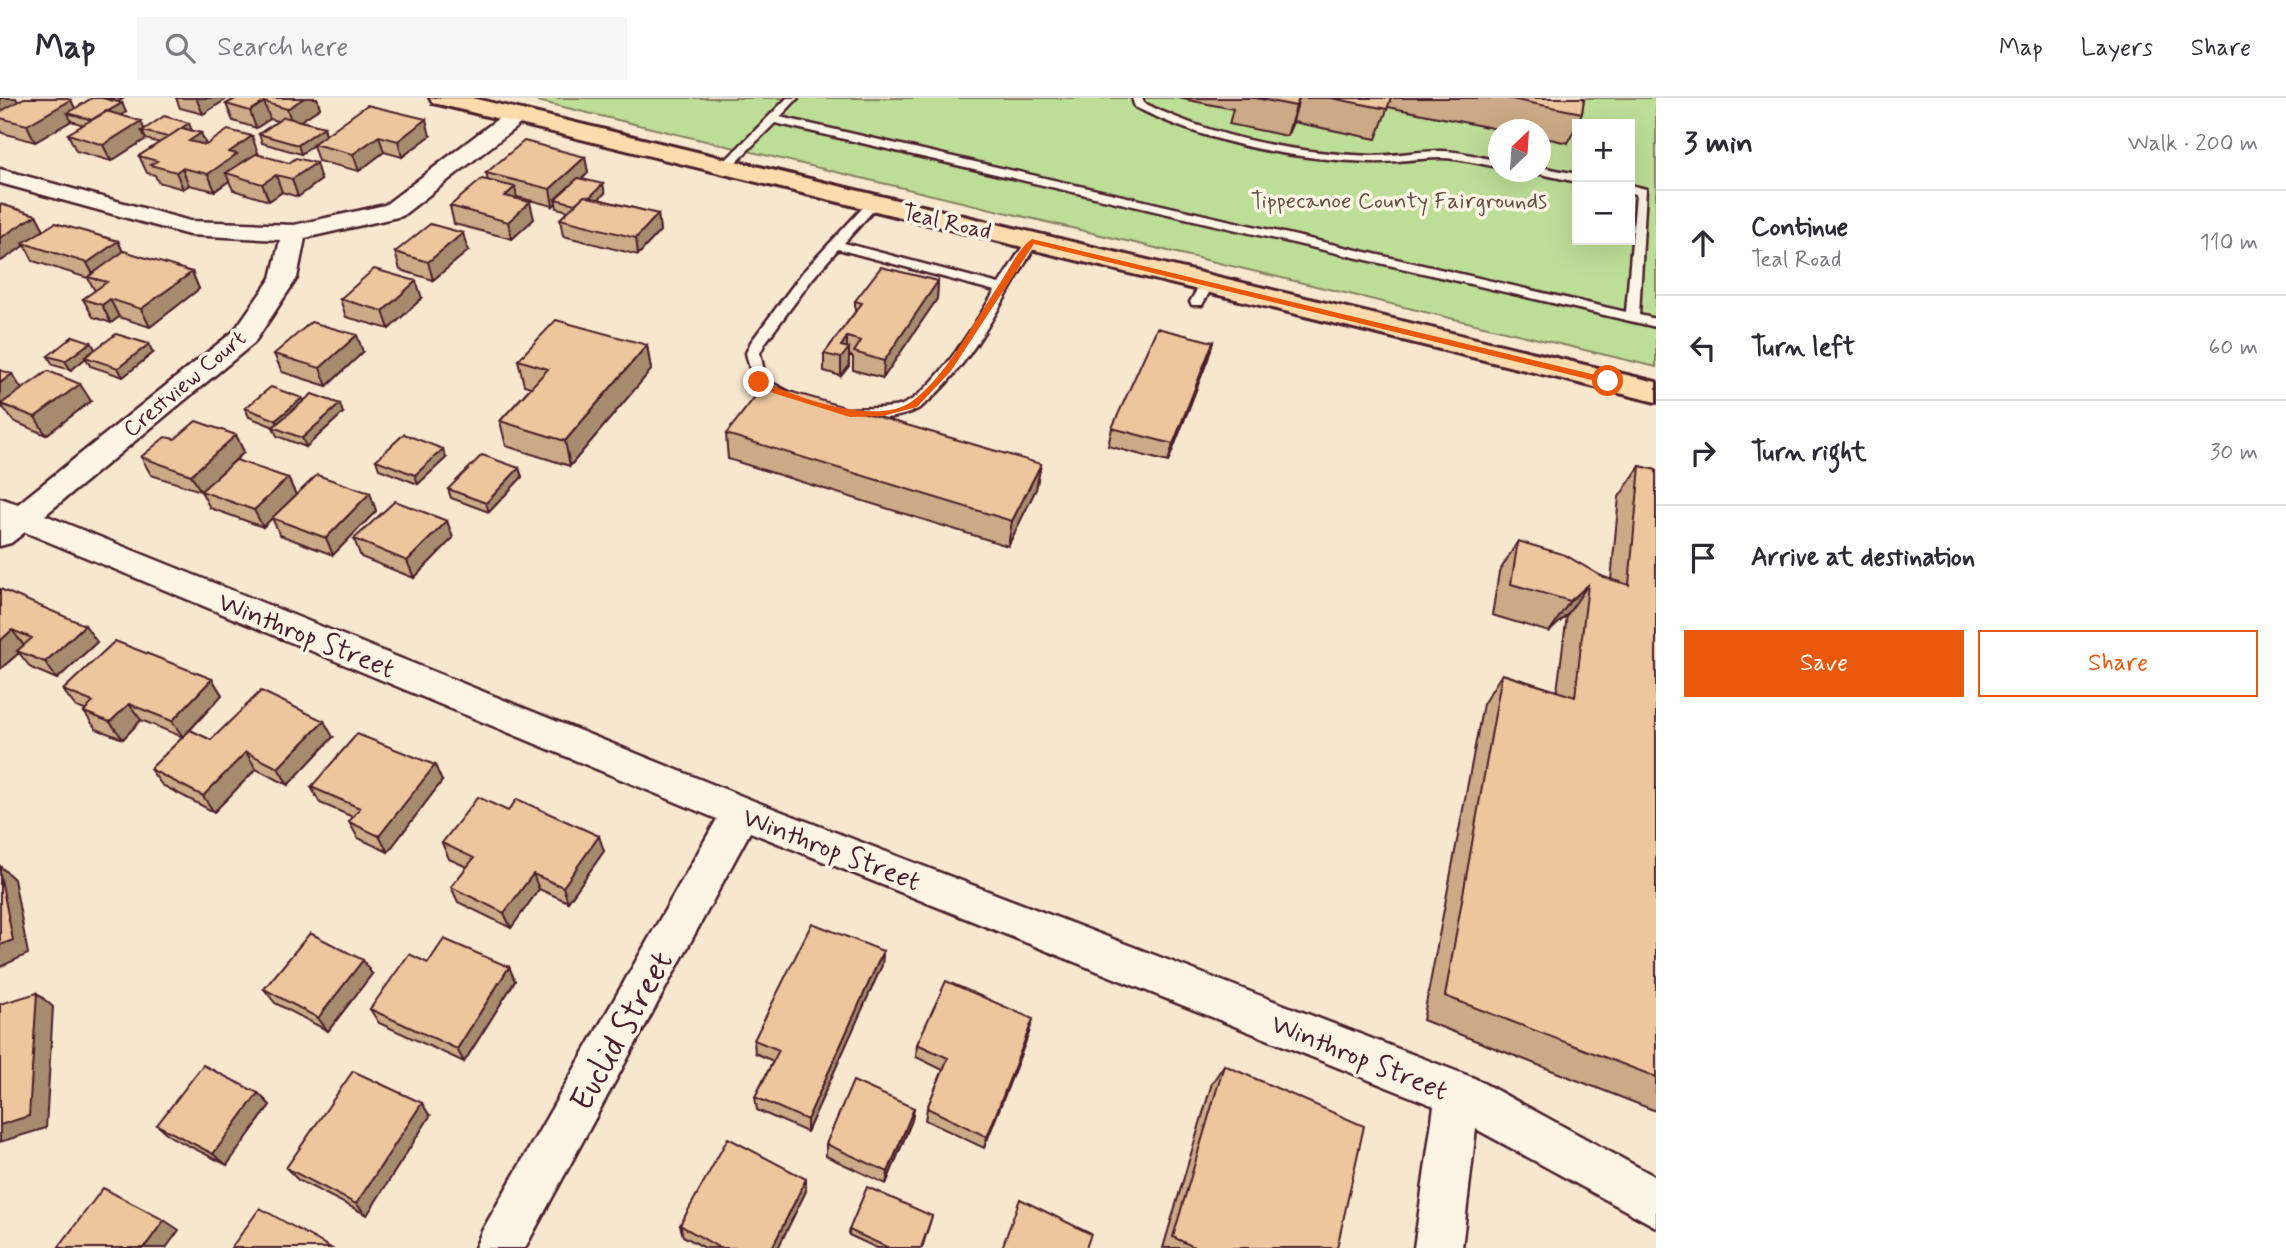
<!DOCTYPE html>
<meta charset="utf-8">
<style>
body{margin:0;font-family:Mynerve,sans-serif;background:#f7f7f7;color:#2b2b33}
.controls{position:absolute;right:21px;top:21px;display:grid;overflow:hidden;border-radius:0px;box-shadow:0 7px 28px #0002}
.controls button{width:63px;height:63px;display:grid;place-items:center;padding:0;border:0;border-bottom:2px solid #e1e1e2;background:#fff;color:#2b2b33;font:35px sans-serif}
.compass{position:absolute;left:1488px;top:21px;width:63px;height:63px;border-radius:50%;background:#fff;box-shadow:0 7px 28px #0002;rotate:25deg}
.stop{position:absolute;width:21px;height:21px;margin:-16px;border:5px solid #ea580c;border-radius:50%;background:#fff}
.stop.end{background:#ea580c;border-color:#fff;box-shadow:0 2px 7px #0008}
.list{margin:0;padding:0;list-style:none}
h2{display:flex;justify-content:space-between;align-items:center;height:91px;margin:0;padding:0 28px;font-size:30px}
h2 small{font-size:23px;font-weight:400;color:#7c7c81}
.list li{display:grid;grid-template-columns:46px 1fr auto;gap:21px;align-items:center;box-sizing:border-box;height:105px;padding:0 28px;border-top:2px solid #e1e1e2}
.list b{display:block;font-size:26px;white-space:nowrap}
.list p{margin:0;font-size:23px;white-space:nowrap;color:#7c7c81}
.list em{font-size:23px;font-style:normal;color:#7c7c81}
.actions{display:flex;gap:14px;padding:21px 28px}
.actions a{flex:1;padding:16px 0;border:2px solid #ea580c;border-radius:0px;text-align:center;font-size:24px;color:#ea580c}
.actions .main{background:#ea580c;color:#fff}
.icon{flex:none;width:38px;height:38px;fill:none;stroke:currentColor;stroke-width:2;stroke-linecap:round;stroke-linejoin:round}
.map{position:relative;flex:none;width:1656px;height:1150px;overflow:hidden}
header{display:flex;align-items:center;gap:42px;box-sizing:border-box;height:98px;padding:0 35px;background:#fff;border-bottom:2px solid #e1e1e2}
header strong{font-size:33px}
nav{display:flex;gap:38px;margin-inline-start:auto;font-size:24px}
.search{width:490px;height:63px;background:#f7f7f7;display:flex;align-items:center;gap:18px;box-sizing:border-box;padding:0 24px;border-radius:0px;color:#7c7c81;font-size:26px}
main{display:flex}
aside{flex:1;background:#fff}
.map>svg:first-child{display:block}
.green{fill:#bdde97;stroke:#847e61;stroke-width:2;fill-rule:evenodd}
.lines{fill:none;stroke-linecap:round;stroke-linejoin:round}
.service-casing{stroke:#4a1f2b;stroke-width:5}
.minor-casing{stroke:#4a1f2b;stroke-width:5}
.primary-casing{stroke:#4a1f2b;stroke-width:6}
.service{fill:#fcf5e5;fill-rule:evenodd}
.minor{fill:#fcf5e5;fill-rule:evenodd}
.primary{fill:#fcdcac;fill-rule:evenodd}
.wall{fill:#ccaa87;stroke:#4a1f2b;stroke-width:2}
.shaded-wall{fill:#a68b6e;stroke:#4a1f2b;stroke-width:2}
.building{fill:#edc69d;stroke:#4a1f2b;stroke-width:2}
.route{fill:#ea580c}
.labels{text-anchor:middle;stroke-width:7;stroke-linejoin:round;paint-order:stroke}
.far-park-label{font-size:23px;fill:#674f46;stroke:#fcf5e5}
.far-street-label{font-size:23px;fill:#4a1f2b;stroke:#fcf5e5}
.street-label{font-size:28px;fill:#4a1f2b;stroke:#fcf5e5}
.near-street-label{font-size:33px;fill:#4a1f2b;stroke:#fcf5e5}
</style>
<header>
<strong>Map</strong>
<div class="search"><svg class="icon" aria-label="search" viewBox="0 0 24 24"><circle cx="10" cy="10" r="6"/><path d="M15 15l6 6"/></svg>Search here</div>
<nav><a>Map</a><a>Layers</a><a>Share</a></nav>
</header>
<main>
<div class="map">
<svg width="1656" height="1150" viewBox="0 0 1656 1150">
<rect width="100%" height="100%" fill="#f8e7cf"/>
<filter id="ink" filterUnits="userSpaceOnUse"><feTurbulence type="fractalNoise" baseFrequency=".0143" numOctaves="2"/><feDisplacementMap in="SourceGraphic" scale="14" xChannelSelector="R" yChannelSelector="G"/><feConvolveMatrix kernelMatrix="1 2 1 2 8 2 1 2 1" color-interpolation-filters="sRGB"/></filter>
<g filter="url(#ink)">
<path class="green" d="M525 0H1656V269ZM1577 26H1630V142H1577ZM1498 32H1540V74H1498Z"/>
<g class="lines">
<defs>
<path id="service" d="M787 0H798L780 19 1626 214 1636 96 1630 95V87L1646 91 1639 217 1656 221V229L775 25 729 71H721V67Z
M1132 0H1142L1144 5C1214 40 1294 55 1371 58 1395 58 1417 53 1441 53 1460 53 1479 59 1498 63V69C1479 66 1460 60 1440 60 1417 60 1393 65 1370 64 1290 61 1207 45 1135 9Z
M1540 69 1577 76V84L1536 75 1540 74Z
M874 101 880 105 844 145 999 186 1028 140 1032 139 1038 143C1008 193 967 275 921 309 908 318 889 320 874 321 863 322 847 323 839 315 846 307 886 313 902 307 935 294 976 224 995 193L838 151 813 180 765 245 760 255 766 282 793 296 786 301 754 287 746 255 751 244 803 174 870 102Z
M1207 182 1214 186 1202 207H1192L1190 204 1202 183Z"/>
<path id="minor" d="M516 11 524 13 527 18 524 23 402 118 305 140 297 180 254 245 45 417 754 703 1474 980 1656 1079V1129L1476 1031 1462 1150H1414L1434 1008 750 734 525 1150H475L482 1133 717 721 25 434 11 445 0 448V400L18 406 234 233 271 180 280 142 189 137 0 85V71L190 123 294 127 385 107 508 13Z"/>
<path id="primary" d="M430 0H472L1656 284V304L442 7 433 5Z"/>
</defs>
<use href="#service" class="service-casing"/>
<use href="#minor" class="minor-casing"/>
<use href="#primary" class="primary-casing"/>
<use href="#service" class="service"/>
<use href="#minor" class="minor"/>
<use href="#primary" class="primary"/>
</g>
<path class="wall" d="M0 0 18 4 75 11 92 0H124L118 4 126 14 120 17 144 31 192 32 206 47 258 55 257 56 321 82 298 99 282 94 269 103 233 92 229 83 215 93 189 87 183 91 158 84 155 77 147 75 139 58 160 45 146 41 111 63 76 53 68 36 84 27 71 23 35 44 2 35 0 32Z
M176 0H228L203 16 180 10Z
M231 0H317L320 10 300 23 324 29 326 36 430 38 402 59 384 54 359 73 318 63 313 47 301 56 262 45 259 36 278 23 270 21 256 30 233 23 226 6 232 3Z
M1178 0H1584L1582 15 1568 45 1541 39V32H1502L1388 9 1376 41 1293 24 1287 38 1229 26 1233 11Z
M585 59 588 75 582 81 605 95 598 101 658 116 660 133 638 157 563 138 560 121 568 113 557 110 556 105 553 108 517 99V101L534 121 512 141 454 126 450 108 488 83 486 75Z
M0 106 36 117 44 132 118 143 123 154 192 174 199 191 150 229 119 219 111 225 93 219 83 201 95 193 88 180 33 163 25 147 1 163 0 162Z
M468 153 433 182 400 172 395 154Z
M938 183 937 201 883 280 853 272V259L849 257V268L841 278 824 273V256L855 214V203Z
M422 200 389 231 346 219 340 201Z
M91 244 95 252 153 255 123 279 90 268 86 260 71 272 53 267 48 258Z
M1213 244 1208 261 1168 364 1108 348 1112 330Z
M647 247 651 272 570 368 506 348 500 323 531 289 524 287 518 262Z
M363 254 327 288 282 274 274 256Z
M0 272 22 291 91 303 46 337 13 323 3 309 0 311Z
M302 300 304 303 343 315 306 349 277 338 273 329H274L249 319 245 310Z
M726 336 1041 366 1036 391 1008 448 728 361Z
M236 337 244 354 234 364 288 380 296 397 370 395 376 413 333 457 280 437 272 420 263 429 210 410 201 393 151 377 141 359 175 341Z
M446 360 418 386 379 371 376 362Z
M1640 368 1656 372V1013L1423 922 1483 606 1502 576 1557 593 1567 517 1549 534 1492 517 1499 474 1518 443 1611 482 1619 399Z
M519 370 522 379 489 414 451 400 448 391Z
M447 423 453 440 414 480 361 459 354 441Z
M0 491 97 544 57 581 31 570 19 555 0 571Z
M212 581 222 597 190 632 211 642 333 639 288 687 256 671 214 714 162 687 150 671 183 639 141 622 123 641 96 631 84 614 85 612 76 609 63 592Z
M442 683 388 754 358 740 349 724 353 719 320 705 311 689Z
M508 713 604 753 568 804 539 791 511 830 458 804 451 789 467 769 449 761 442 745Z
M883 853 882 867 807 1034 757 1012 755 999 773 963 755 955 754 942Z
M509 869 515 883 464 964 379 925 370 911Z
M372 876 328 933 275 905 264 891Z
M1029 935 984 1050 925 1022 927 1010 943 972 916 959 917 946Z
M1224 967 1337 1150H1163L1212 985Z
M258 995 270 1007 227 1067 171 1039 157 1027Z
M914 1010 912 1022 886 1086 826 1058V1046Z
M430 1018 367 1117 298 1082 286 1070Z
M806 1081V1093L778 1150H705L683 1138 680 1127Z
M932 1118 922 1150H877L849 1137V1132Z"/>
<path class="shaded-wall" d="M0 0H16L19 6 0 17Z
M112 0H124L114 6Z
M196 0H228L203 16Z
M304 0H317L320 10 293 28 287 11Z
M1299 0 1293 24 1287 38 1296 8Z
M71 2 79 18 68 15 71 23 35 44 27 27Z
M264 4 270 21 256 30 250 13Z
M122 5 126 14 98 31 94 22Z
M426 21 430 38 402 59 398 43Z
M141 23 145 33H142L146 41 111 63 103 47Z
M189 25 192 33 168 39Z
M324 29 326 38 313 46V47L301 56 298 47Z
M201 35 208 51 189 43Z
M252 38 258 55 226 75 229 83 215 93 208 76 229 54Z
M379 38 384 54 359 73 353 56Z
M585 59 588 75 559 102 555 101 556 105 553 108 550 91Z
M316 65 321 82 298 99 292 81Z
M182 70 189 87 183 91 176 74Z
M276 77 282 94 269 103 262 86Z
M603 86 605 95 583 116 581 108Z
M515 89 518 106 505 98Z
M530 104 534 121 512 141 508 124Z
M658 116 660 133 638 157 636 140Z
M36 117 45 134 23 145 25 147 1 163 0 161V140Z
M463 135 468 153 433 182 428 164Z
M118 143 126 161 96 182 87 165Z
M192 174 199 191 150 229 141 211Z
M416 183 422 200 389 231 383 213Z
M938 183 937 201 883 280 884 263Z
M110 201 119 219 111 225 102 207Z
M357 237 363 254 327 288 320 270Z
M847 239V252L849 250V268L841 278V248Z
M91 244 96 253 85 259 86 260 71 272 65 263Z
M1213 244 1208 261 1168 364 1173 346Z
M149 246 153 255 123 279 118 270Z
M647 247 651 272 570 368 565 343Z
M12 276 23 293 1 306 3 309 0 311V285Z
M80 286 91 303 46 337 35 319Z
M302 300 306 309 280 331 276 322Z
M340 306 343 315 306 349 302 340Z
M236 337 244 354 201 394 191 377Z
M443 351 446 360 418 386 415 377Z
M1041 366 1036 391 1008 448 1012 423Z
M519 370 522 379 489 414 486 405Z
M288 380 296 397 263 429 254 412Z
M370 395 376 413 333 457 326 440Z
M447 423 453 440 414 480 407 463Z
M1588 487 1567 517 1549 534 1570 503Z
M85 527 97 544 57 581 45 564Z
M12 532 25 549 17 553 19 555 0 571V543Z
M212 581 222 597 183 639 172 623Z
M129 606 141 622 123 641 110 624Z
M324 623 333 639 288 687 278 670Z
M246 654 256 671 214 714 203 698Z
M435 667 442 683 388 754 379 738Z
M599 738 604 753 568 804 563 789Z
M0 768 14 781 28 856 0 869Z
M533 776 539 791 511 830 504 815Z
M883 853 882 867 807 1034V1022Z
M363 862 372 876 328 933 318 920Z
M509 869 515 883 464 964 457 951Z
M37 895 53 909 46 1030 0 1044V1027Z
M1033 921 1029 935 984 1050 987 1039Z
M258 995 270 1007 227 1067 213 1056Z
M422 1005 430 1018 367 1117 356 1106Z
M914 1010 912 1022 886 1086 888 1074Z
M806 1081V1093L778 1150H772Z
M164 1122 179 1132 166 1150H144Z"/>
<path class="building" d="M24 0H65L71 2 27 27 0 20V14Z
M92 0H102L122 5 92 22 68 15Z
M237 0H304L287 11 264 4 250 13 226 6Z
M1255 0H1299L1296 8Z
M1331 0H1391L1387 11Z
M1506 0H1584L1582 15Z
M367 7 426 21 398 43 379 38 353 56 313 46Z
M106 13 141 23 103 47 68 36Z
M164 18 189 25 168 39 142 33Z
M284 19 324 29 298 47 259 36Z
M182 30 201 35 189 43 206 47 228 32 252 38 229 54 237 56 208 76 182 70 176 74 150 67 157 63 139 58Z
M524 43 585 59 550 91 486 75Z
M256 56 289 65 296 60 316 65 292 81 276 77 262 86 226 75Z
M578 80 603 86 590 99 584 98 575 106 555 101Z
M482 81 515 89 505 98 530 104 508 124 450 108Z
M584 98 658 116 636 140 560 121Z
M0 106 36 117 0 140Z
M55 125 118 143 87 165 23 145Z
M430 126 463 135 428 164 395 154Z
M124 153 192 174 141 211 110 201 102 207 83 201 107 184 88 179Z
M881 169 938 183 884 263 854 254 861 243 847 239 841 248 849 250 841 260 824 256 862 205 855 203Z
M374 171 416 183 383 213 340 201Z
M556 222 647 247 565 343 500 323 548 271 518 262Z
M311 224 357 237 320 270 274 256Z
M1157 230 1213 244 1173 346 1112 330Z
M116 236 149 246 118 270 85 259Z
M73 238 91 244 65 263 48 258Z
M0 272 12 276 0 285Z
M48 273 80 286 35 319 1 306Z
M765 286 1041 366 1012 423 726 336Z
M271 289 302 300 276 322 245 310Z
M312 296 340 306 302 340 273 329Z
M196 323 236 337 191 377 141 359 165 339 175 341Z
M404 336 443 351 415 377 376 362Z
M482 357 519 370 486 405 448 391Z
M236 362 288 380 254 412 201 393Z
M1640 368 1656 372V979L1445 898 1502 576 1575 599 1588 487 1570 503 1511 486 1518 443 1565 457 1603 479 1629 487Z
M317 377 370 395 326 440 272 420Z
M395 403 447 423 407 463 354 441Z
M0 491 85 527 45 564 17 553 32 540 12 532 0 543Z
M115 543 212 581 172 623 129 606 110 624 84 614 93 604 63 592Z
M261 593 324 623 278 670 246 654 203 698 150 671 190 632 211 642Z
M357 636 435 667 379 738 349 724 360 710 311 689Z
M478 699 508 713 517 701 599 738 563 789 533 776 504 815 451 789 474 760 442 745Z
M0 776 13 842 0 847Z
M812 825 883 853 807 1022 755 999 779 952 754 942Z
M310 835 363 862 318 920 264 891Z
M444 841 509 869 457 951 370 911 409 856 428 865Z
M946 883 1033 921 987 1039 927 1010 948 960 917 946Z
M37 895 29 1018 0 1027V906Z
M203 967 258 995 213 1056 157 1027Z
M1224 967 1364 1028 1337 1150H1196L1173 1139Z
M353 973 422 1005 356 1106 286 1070Z
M853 983 914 1010 888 1074 826 1046Z
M728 1040 806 1081 772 1150H720L680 1127Z
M867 1089 932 1118 921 1150H889L849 1132Z
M103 1090 164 1122 144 1150H58Z
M1020 1101 1091 1136 1086 1150H1002Z
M260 1110 331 1150H231Z"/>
</g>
<path class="route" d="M1032 141 1608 280 1612 283 1608 286 1034 146 951 273 917 309 883 318 850 319 773 295 754 284 762 282C795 300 877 328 911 304 945 280 975 223 998 188 1008 174 1018 150 1032 141Z"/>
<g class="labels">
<g class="far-park-label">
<text x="1399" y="110">Tippecanoe County Fairgrounds</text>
</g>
<g class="far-street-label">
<text transform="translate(947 123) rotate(13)" y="8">Teal Road</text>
<text transform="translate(184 285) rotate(-40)" y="8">Crestview Court</text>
</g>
<g class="street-label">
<text transform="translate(307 536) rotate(22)" y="10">Winthrop Street</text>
<text transform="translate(832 750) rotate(21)" y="10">Winthrop Street</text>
<text transform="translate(1360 958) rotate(22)" y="10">Winthrop Street</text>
</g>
<g class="near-street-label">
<text transform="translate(620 932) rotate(-61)" y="12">Euclid Street</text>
</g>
</g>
</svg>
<div class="controls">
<button>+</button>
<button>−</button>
</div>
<svg class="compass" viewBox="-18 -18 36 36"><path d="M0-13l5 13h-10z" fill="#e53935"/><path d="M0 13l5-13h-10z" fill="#7c7c81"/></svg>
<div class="stop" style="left:1608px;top:283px"></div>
<div class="stop end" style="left:759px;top:284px"></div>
</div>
<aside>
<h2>3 min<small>Walk · 200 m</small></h2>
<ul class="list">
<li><svg class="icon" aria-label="ahead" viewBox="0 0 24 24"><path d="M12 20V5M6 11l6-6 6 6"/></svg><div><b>Continue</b><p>Teal Road</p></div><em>110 m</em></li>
<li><svg class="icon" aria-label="left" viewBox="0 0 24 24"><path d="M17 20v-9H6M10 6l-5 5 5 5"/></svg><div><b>Turn left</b></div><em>60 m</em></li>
<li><svg class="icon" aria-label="right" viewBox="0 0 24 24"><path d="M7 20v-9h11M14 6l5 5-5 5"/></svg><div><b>Turn right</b></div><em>30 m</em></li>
<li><svg class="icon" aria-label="arrive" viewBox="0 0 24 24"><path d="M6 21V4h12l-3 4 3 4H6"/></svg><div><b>Arrive at destination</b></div></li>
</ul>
<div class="actions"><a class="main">Save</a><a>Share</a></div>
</aside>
</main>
